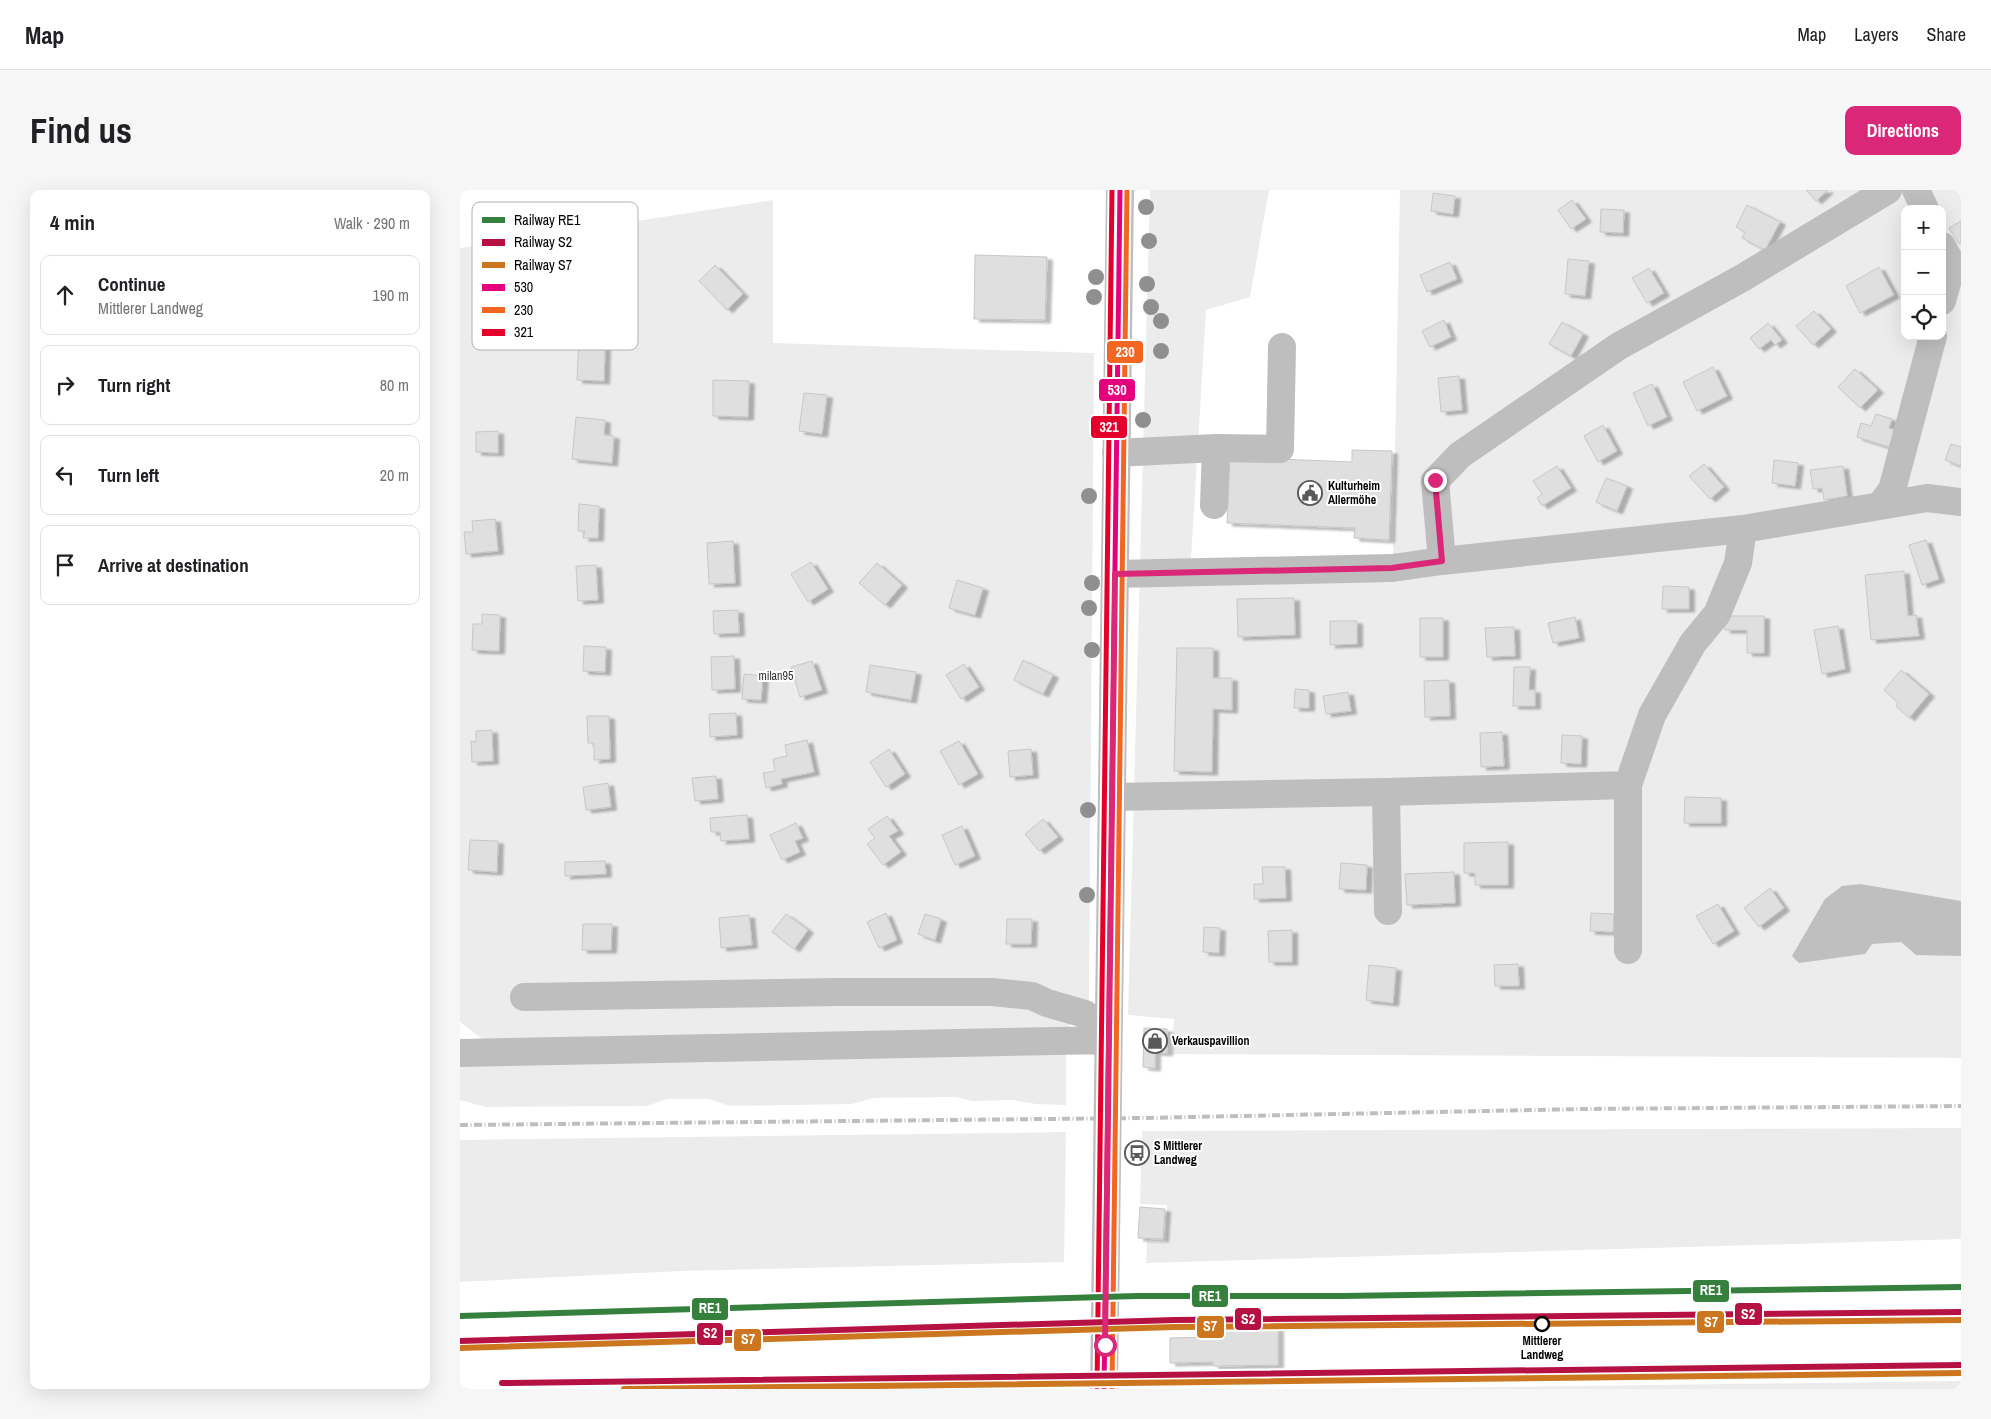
<!DOCTYPE html>
<meta charset="utf-8">
<style>
body{margin:0;font-family:"Archivo Narrow",sans-serif;background:#f6f6f6;color:#202124}
.controls{position:absolute;right:15px;top:15px;display:grid;overflow:hidden;border-radius:10px;box-shadow:0 5px 20px #0002}
.controls button{width:45px;height:45px;display:grid;place-items:center;padding:0;border:0;border-bottom:1px solid #e0e0e0;background:#fff;color:#202124;font:25px sans-serif}
.stop{position:absolute;width:15px;height:15px;margin:-11px;border:4px solid #db2777;border-radius:50%;background:#fff}
.stop.end{background:#db2777;border-color:#fff;box-shadow:0 1px 5px #0008}
.list{margin:0;padding:0;list-style:none}
h2{display:flex;justify-content:space-between;align-items:center;height:65px;margin:0;padding:0 20px;font-size:21px}
h2 small{font-size:16px;font-weight:400;color:#757577}
.list li{display:grid;grid-template-columns:32px 1fr auto;gap:15px;align-items:center;box-sizing:border-box;height:80px;margin:0 10px 10px;padding:0 10px;border:1px solid #e0e0e0;border-radius:10px}
.list b{display:block;font-size:19px;white-space:nowrap}
.list p{margin:0;font-size:16px;white-space:nowrap;color:#757577}
.list em{font-size:16px;font-style:normal;color:#757577}
.icon{flex:none;width:28px;height:28px;fill:none;stroke:currentColor;stroke-width:2;stroke-linecap:round;stroke-linejoin:round}
.map{position:relative;flex:none;width:1501px;height:1199px;overflow:hidden;border-radius:10px}
header{display:flex;align-items:center;gap:30px;box-sizing:border-box;height:70px;padding:0 25px;background:#fff;border-bottom:1px solid #e0e0e0}
header strong{font-size:24px}
nav{display:flex;gap:28px;margin-inline-start:auto;font-size:18px}
.intro{display:flex;align-items:center;justify-content:space-between;box-sizing:border-box;height:120px;padding:0 30px}
h1{margin:0;font-size:35px}
.button{padding:12px 22px;border-radius:10px;background:#db2777;color:#fff;font-size:18px;font-weight:700}
main{display:flex;gap:30px;padding:0 30px}
aside{flex:1;background:#fff;border-radius:10px;box-shadow:0 5px 20px #0002}
.map>svg:first-child{display:block}
.green{fill:#ececec;fill-rule:evenodd}
.water{fill:#bfbfbf}
.building{fill:#dfdfdf;stroke:#c7c7c7;filter:url(#shadow)}
.lines{fill:none;stroke-linecap:round;stroke-linejoin:round}
.minor{stroke:#bebebe;stroke-width:28}
.rail{stroke:#bebebe;stroke-width:4;stroke-dasharray:8 2.5 1 2.5;stroke-linecap:butt}
.bus-1-casing{stroke:#fff;stroke-width:9}
.bus-2-casing{stroke:#fff;stroke-width:9}
.bus-3-casing{stroke:#fff;stroke-width:9}
.bus-1{stroke:#e5007d;stroke-width:5}
.bus-2{stroke:#f26522;stroke-width:5}
.bus-3{stroke:#e4002b;stroke-width:5}
.rail-1-casing{stroke:#fff;stroke-width:10}
.rail-2-casing{stroke:#fff;stroke-width:10}
.rail-3-casing{stroke:#fff;stroke-width:10}
.rail-1{stroke:#36803d;stroke-width:6}
.rail-2{stroke:#b51143;stroke-width:6}
.rail-3{stroke:#cc7720;stroke-width:6}
.tree{fill:#8f8f8f}
.route{stroke:#db2777;stroke-width:6}
.stop-dot{fill:#fff;stroke:#000;stroke-width:2.5}
.labels{text-anchor:middle;stroke-width:4;stroke-linejoin:round;paint-order:stroke}
.poi-label{font-size:12px;font-weight:bold;fill:#000;stroke:#fff;text-anchor:start}
.park-label{font-size:12px;fill:#333;stroke:#fff}
.stop-label{font-size:12px;font-weight:bold;fill:#000;stroke:#fff}
.key{fill:#fff;stroke:#b2b2b2;stroke-width:1}
.key-label{font-size:14px;fill:#000}
.line-badge{stroke:#fff;stroke-width:2}
.badge-label{font-size:14px;text-anchor:middle;font-weight:bold;fill:#fff}
</style>
<header>
<strong>Map</strong>
<nav><a>Map</a><a>Layers</a><a>Share</a></nav>
</header>
<div class="intro"><h1>Find us</h1><a class="button">Directions</a></div>
<main>
<aside>
<h2>4 min<small>Walk · 290 m</small></h2>
<ul class="list">
<li><svg class="icon" aria-label="ahead" viewBox="0 0 24 24"><path d="M12 20V5M6 11l6-6 6 6"/></svg><div><b>Continue</b><p>Mittlerer Landweg</p></div><em>190 m</em></li>
<li><svg class="icon" aria-label="right" viewBox="0 0 24 24"><path d="M7 20v-9h11M14 6l5 5-5 5"/></svg><div><b>Turn right</b></div><em>80 m</em></li>
<li><svg class="icon" aria-label="left" viewBox="0 0 24 24"><path d="M17 20v-9H6M10 6l-5 5 5 5"/></svg><div><b>Turn left</b></div><em>20 m</em></li>
<li><svg class="icon" aria-label="arrive" viewBox="0 0 24 24"><path d="M6 21V4h12l-3 4 3 4H6"/></svg><div><b>Arrive at destination</b></div></li>
</ul>
</aside>
<div class="map">
<svg width="1501" height="1199" viewBox="0 0 1501 1199">
<defs>
<filter id="shadow"><feDropShadow dx="5.5" dy="3" stdDeviation="1" flood-color="#0004"/></filter>
</defs>
<rect width="100%" height="100%" fill="#fff"/>
<path class="green" d="M690 0H809L790 107 746 120 731 369 933 368 940 0H1501V868L712 864 714 829 668 825ZM1445 19H1482V146H1445Z
M313 10V153L634 163 629 809 607 839 25 851 0 832V58Z
M606 858V915L576 914 552 910 512 911 496 907 413 908 392 914 270 916 249 909H207L187 916 25 917 0 910V871Z
M1501 938V1049L686 1073 687 1052H706L707 1015 680 1014 682 941Z
M606 942 604 1072 221 1081 0 1092V950Z
M1501 1191V1199H886Z"/>
<path class="water" d="M1400 694 1501 711V766L1456 765 1441 752 1412 754 1405 764 1339 773 1332 766 1365 709 1382 696Z"/>
<path class="building" d="M1346 0H1368L1356 11Z
M973 3 995 6 993 24 971 21Z
M1112 10 1126 29 1111 39 1098 20Z
M1287 15 1320 32 1305 60 1282 48 1285 42 1276 37Z
M1141 19 1164 20 1163 43 1140 42Z
M1501 31V53L1499 54 1489 38Z
M515 65 587 67 585 130 514 129Z
M1108 69 1129 71 1125 106 1105 104Z
M990 72 997 89 967 102 960 85Z
M255 75 283 104 267 120 239 91Z
M1419 77 1434 105 1400 123 1386 96Z
M1189 78 1204 103 1187 113 1172 88Z
M1354 121 1371 139 1353 155 1336 136Z
M984 130 991 147 970 157 962 141Z
M1102 132 1123 144 1111 166 1089 154Z
M1308 133 1322 150 1315 155 1311 150 1299 159 1290 148Z
M119 147H133L132 156 145 157 144 191 117 190Z
M1253 177 1267 206 1237 221 1223 192Z
M1395 179 1418 200 1400 218 1378 197Z
M999 186 1002 220 981 222 978 188Z
M253 190 289 191 288 227 253 226Z
M1192 194 1207 227 1188 236 1173 203Z
M344 203 367 205 362 244 339 241Z
M1416 224 1432 229 1429 238 1435 240 1429 257 1397 247 1401 233 1411 236Z
M116 227 145 230 144 245 154 246 152 273 112 269Z
M1143 235 1157 261 1138 272 1124 246Z
M38 241V263L16 262V242Z
M1491 254 1501 257V276L1485 270Z
M892 260 932 261 929 350 894 348 895 338 767 333 770 267 892 272Z
M1314 270 1338 273 1335 296 1312 293Z
M1244 274 1264 297 1250 309 1229 286Z
M1097 276 1111 298 1082 316 1077 308 1082 304 1073 291Z
M1383 276 1387 306 1364 310 1362 298 1353 299 1350 280Z
M1146 288 1167 296 1157 321 1136 312Z
M119 314 139 316 138 348H123L125 341H118Z
M35 329 38 361 6 364 4 342H13L12 331Z
M1466 350 1479 389 1462 395 1449 355Z
M273 351 275 393 249 394 247 353Z
M351 372 368 399 348 412 331 384Z
M417 373 442 395 425 415 399 393Z
M136 375 138 410 118 411 116 376Z
M1444 381 1448 426 1456 425 1459 446 1411 450 1405 385Z
M497 390 523 398 515 425 489 418Z
M1203 396 1229 397V419H1202Z
M834 408 835 445 778 447 777 409Z
M278 420 279 443 254 444 253 421Z
M22 424 40 425 39 461 12 460 13 434H22Z
M1265 426H1304V463H1287V440H1265Z
M1115 427 1119 448 1093 453 1088 433Z
M960 428H983V467H960Z
M870 431H897V454L870 455Z
M1378 436 1385 479 1362 484 1354 440Z
M1054 437 1055 466 1027 467 1025 438Z
M124 456 146 457 145 482 123 481Z
M717 458H753V488H772V520L753 519 752 582 714 581Z
M274 466 275 499 252 500 251 467Z
M563 470 593 485 583 504 554 490Z
M352 471 362 500 340 507 331 477Z
M504 474 519 497 501 509 486 485Z
M410 475 456 482 451 510 406 502Z
M1054 477H1070L1069 500H1075V516H1053Z
M1441 480 1469 504 1449 528 1436 516 1438 513 1424 500Z
M284 484 303 486 301 510 282 509Z
M989 490 990 526 965 527 964 491Z
M835 499 849 500V518H834Z
M888 502 891 521 866 524 863 506Z
M276 523 277 545 250 547 249 524Z
M127 526H149L150 569 134 570V553H128Z
M32 540 33 571 12 572 11 551 16 552V541Z
M1042 542 1044 576 1021 577 1020 543Z
M1102 545 1122 546 1121 574 1101 573Z
M347 550 354 582 321 589 322 594 306 598 303 583 315 581 313 569 327 566 325 555Z
M499 551 518 584 499 595 480 561Z
M429 559 445 584 426 597 410 572Z
M571 559 573 585 550 587 548 561Z
M256 586 258 609 235 611 232 588Z
M148 593 151 617 126 620 123 597Z
M1225 607 1261 608V633H1224Z
M287 625 289 649 261 651 260 642H251L250 628Z
M427 626 438 641 429 646 441 662 423 675 407 654 415 648 408 639Z
M583 629 598 647 579 661 565 644Z
M336 633 343 648 335 651 340 662 322 670 310 645Z
M502 636 515 666 495 675 482 645Z
M10 650 38 651 37 682 8 680Z
M1048 652V695H1015V683H1004V653Z
M145 671 146 684 105 686V672Z
M881 673 907 675 906 700 879 699Z
M802 677H825L826 708 794 709V694H803Z
M994 682 995 713 947 715 945 684Z
M1310 698 1324 718 1299 737 1284 718Z
M1258 714 1274 741 1253 754 1236 726Z
M426 723 437 750 419 758 407 732Z
M1131 723 1154 724 1153 742 1130 741Z
M326 724 348 740 334 759 312 742Z
M465 724 481 729 475 750 458 744Z
M289 725 292 755 261 758 259 728Z
M547 729H572L571 754H546Z
M123 734H152L151 760H122Z
M744 737 760 738 759 763 743 762Z
M832 740V772H809L808 741Z
M1058 774 1059 796H1035L1034 775Z
M909 775 936 778 933 813 906 810Z
M684 838 707 839V863L695 862V878L683 877Z
M680 1017 705 1019 703 1049 678 1048Z
M818 1136V1175L753 1176V1172L710 1173V1148L753 1147V1137Z"/>
<g class="lines">
<path class="minor" d="M1456 0 1465 19
M1482 56 1492 75 1482 111
M756 258 820 259 822 157
M656 263 756 258 754 315
M1420 316 1467 308 1501 312
M982 371 975 291 1000 265 1159 156 1284 87 1428 0
M655 384 932 378 982 371 1283 339 1420 316 1432 300 1473 146
M926 602 928 721
M652 607 926 602 1168 595 1192 525 1233 453 1257 424 1278 373 1283 339
M1168 760V595
M64 807 377 802H532L572 806 587 813 625 824 648 850
M0 863 648 850
M644 1199 660 0"/>
<path class="rail" d="M0 935 682 928 1122 919 1501 916"/>
<defs>
<path id="bus-1" d="M644 1199 660 0"/>
<path id="bus-2" d="M652 1199 667 0"/>
<path id="bus-3" d="M637 1199 652 0"/>
</defs>
<use href="#bus-1" class="bus-1-casing"/>
<use href="#bus-2" class="bus-2-casing"/>
<use href="#bus-3" class="bus-3-casing"/>
<use href="#bus-1" class="bus-1"/>
<use href="#bus-2" class="bus-2"/>
<use href="#bus-3" class="bus-3"/>
<defs>
<path id="rail-1" d="M0 1126 677 1106H881L1501 1097"/>
<path id="rail-2" d="M0 1151 715 1130 1501 1122
M42 1193 1501 1175"/>
<path id="rail-3" d="M0 1158 715 1137 1501 1130
M164 1199 1501 1183"/>
</defs>
<use href="#rail-1" class="rail-1-casing"/>
<use href="#rail-2" class="rail-2-casing"/>
<use href="#rail-3" class="rail-3-casing"/>
<use href="#rail-1" class="rail-1"/>
<use href="#rail-2" class="rail-2"/>
<use href="#rail-3" class="rail-3"/>
</g>
<g class="tree">
<circle cx="686" cy="17" r="8"/>
<circle cx="689" cy="51" r="8"/>
<circle cx="636" cy="87" r="8"/>
<circle cx="687" cy="94" r="8"/>
<circle cx="634" cy="107" r="8"/>
<circle cx="691" cy="117" r="8"/>
<circle cx="701" cy="131" r="8"/>
<circle cx="701" cy="161" r="8"/>
<circle cx="683" cy="230" r="8"/>
<circle cx="629" cy="306" r="8"/>
<circle cx="632" cy="393" r="8"/>
<circle cx="629" cy="418" r="8"/>
<circle cx="632" cy="460" r="8"/>
<circle cx="628" cy="620" r="8"/>
<circle cx="627" cy="705" r="8"/>
</g>
<g class="lines">
<path class="route" d="M645 1155 655 384 932 378 982 371 975 290"/>
</g>
<defs>
<symbol id="civic-ring" viewBox="-11 -11 22 22"><circle r="9.5" fill="#fff" stroke="#595959" stroke-width="1.5"/><path d="M-.6-6.5H3V-4.5H.6V-3L4-1V1h2V6H-6V1h2V-1L-.6-3ZM-1.2 2.5V6h2.4V2.5Z" fill="#595959"/></symbol>
<symbol id="shop-ring" viewBox="-11 -11 22 22"><circle r="9.5" fill="#fff" stroke="#595959" stroke-width="1.5"/><path d="M-5-2.5h2.3a2.7 3.5 0 0 1 5.4 0H5L5.5 6h-11ZM-1.5-2.5h3a1.5 2.3 0 0 0-3 0Z" fill="#595959"/></symbol>
<symbol id="bus-ring" viewBox="-11 -11 22 22"><circle r="9.5" fill="#fff" stroke="#595959" stroke-width="1.5"/><path d="M-5-6H5V4H4V6H2V4H-2V6H-4V4H-5ZM-3.5-4V0h7V-4ZM-3.5 1.2v1.5H-2V1.2ZM2 1.2v1.5H3.5V1.2Z" fill="#595959"/></symbol>
</defs>
<g fill-rule="evenodd">
<use href="#civic-ring" x="836" y="289" width="28" height="28"/>
<use href="#shop-ring" x="681" y="837" width="28" height="28"/>
<use href="#bus-ring" x="663" y="949" width="28" height="28"/>
</g>
<circle class="stop-dot" cx="1082" cy="1134" r="7"/>
<g class="labels">
<g class="poi-label">
<text x="868" y="300">Kulturheim<tspan x="868" dy="14">Allermöhe</tspan></text>
<text x="712" y="855">Verkauspavillion</text>
<text x="694" y="960">S Mittlerer<tspan x="694" dy="14">Landweg</tspan></text>
</g>
<g class="park-label">
<text x="316" y="490">milan95</text>
</g>
<g class="stop-label">
<text x="1082" y="1155">Mittlerer<tspan x="1082" dy="14">Landweg</tspan></text>
</g>
</g>
<rect x="12" y="12" width="166" height="148" rx="8" class="key"/>
<rect x="22" y="27" width="23" height="6" fill="#36803d"/>
<rect x="22" y="49" width="23" height="7" fill="#b51143"/>
<rect x="22" y="72" width="23" height="6" fill="#cc7720"/>
<rect x="22" y="94" width="23" height="7" fill="#e5007d"/>
<rect x="22" y="117" width="23" height="6" fill="#f26522"/>
<rect x="22" y="139" width="23" height="7" fill="#e4002b"/>
<g class="key-label">
<text x="54" y="35">Railway RE1</text>
<text x="54" y="57">Railway S2</text>
<text x="54" y="80">Railway S7</text>
<text x="54" y="102">530</text>
<text x="54" y="125">230</text>
<text x="54" y="147">321</text>
</g>
<g class="line-badge">
<rect x="646" y="150" width="38" height="24" rx="5" fill="#f26522"/>
<rect x="638" y="188" width="38" height="24" rx="5" fill="#e5007d"/>
<rect x="630" y="225" width="38" height="24" rx="5" fill="#e4002b"/>
<rect x="1232" y="1089" width="38" height="24" rx="5" fill="#36803d"/>
<rect x="731" y="1094" width="38" height="24" rx="5" fill="#36803d"/>
<rect x="231" y="1107" width="38" height="24" rx="5" fill="#36803d"/>
<rect x="1274" y="1112" width="29" height="24" rx="5" fill="#b51143"/>
<rect x="774" y="1117" width="28" height="24" rx="5" fill="#b51143"/>
<rect x="1236" y="1120" width="29" height="24" rx="5" fill="#cc7720"/>
<rect x="736" y="1125" width="29" height="24" rx="5" fill="#cc7720"/>
<rect x="236" y="1132" width="28" height="24" rx="5" fill="#b51143"/>
<rect x="273" y="1138" width="29" height="24" rx="5" fill="#cc7720"/>
</g>
<g class="badge-label">
<text x="665" y="167">230</text>
<text x="657" y="205">530</text>
<text x="649" y="242">321</text>
<text x="1251" y="1105">RE1</text>
<text x="750" y="1111">RE1</text>
<text x="250" y="1123">RE1</text>
<text x="1288" y="1129">S2</text>
<text x="788" y="1134">S2</text>
<text x="1251" y="1137">S7</text>
<text x="750" y="1141">S7</text>
<text x="250" y="1148">S2</text>
<text x="288" y="1154">S7</text>
</g>
</svg>
<div class="controls">
<button>+</button>
<button>−</button>
<button><svg class="icon" aria-label="locate" viewBox="0 0 24 24"><circle cx="12" cy="12" r="6"/><path d="M12 2v4M12 18v4M2 12h4M18 12h4"/></svg></button>
</div>
<div class="stop" style="left:645px;top:1155px"></div>
<div class="stop end" style="left:975px;top:290px"></div>
</div>
</main>
